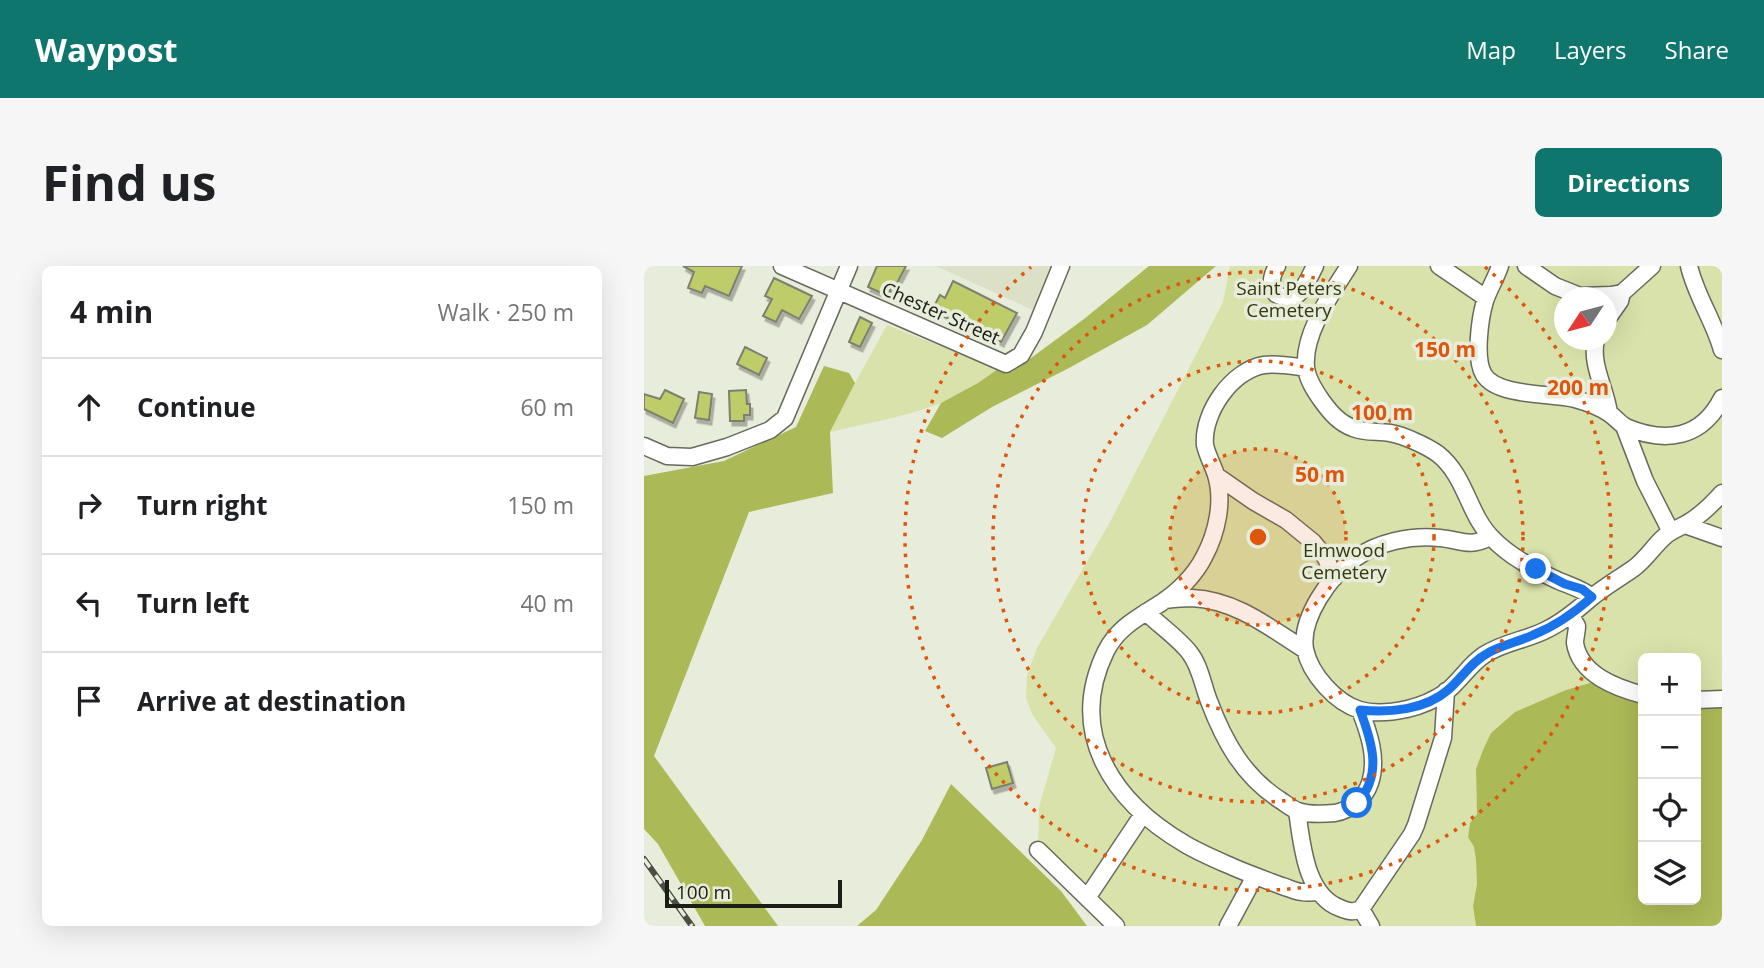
<!DOCTYPE html>
<meta charset="utf-8">
<style>
body{margin:0;font-family:"Open Sans",sans-serif;background:#f6f6f6;color:#202124}
.controls{position:absolute;right:21px;bottom:21px;display:grid;overflow:hidden;border-radius:10px;box-shadow:0 7px 28px #0002}
.controls button{width:63px;height:63px;display:grid;place-items:center;padding:0;border:0;border-bottom:2px solid #e0e0e0;background:#fff;color:#202124;font:35px sans-serif}
.compass{position:absolute;left:910px;top:21px;width:63px;height:63px;border-radius:50%;background:#fff;box-shadow:0 7px 28px #0002;rotate:234deg}
.scale{position:absolute;left:21px;bottom:18px;width:177px;box-sizing:border-box;padding-left:7px;border:4px solid #1c1d16;border-top:0;font-size:19px;line-height:24px;white-space:nowrap;color:#1c1d16;-webkit-text-stroke:5px #e8ecda;paint-order:stroke}
.stop{position:absolute;width:21px;height:21px;margin:-16px;border:5px solid #1a73e8;border-radius:50%;background:#fff}
.stop.end{background:#1a73e8;border-color:#fff;box-shadow:0 2px 7px #0008}
.list{margin:0;padding:0;list-style:none}
h2{display:flex;justify-content:space-between;align-items:center;height:91px;margin:0;padding:0 28px;font-size:30px}
h2 small{font-size:23px;font-weight:400;color:#757577}
.list li{display:grid;grid-template-columns:46px 1fr auto;gap:21px;align-items:center;box-sizing:border-box;height:98px;padding:0 28px;border-top:2px solid #e0e0e0}
.list b{display:block;font-size:26px;white-space:nowrap}
.list em{font-size:23px;font-style:normal;color:#757577}
.icon{flex:none;width:38px;height:38px;fill:none;stroke:currentColor;stroke-width:2;stroke-linecap:round;stroke-linejoin:round}
.map{position:relative;flex:none;width:1078px;height:660px;overflow:hidden;border-radius:10px}
header{display:flex;align-items:center;gap:42px;box-sizing:border-box;height:98px;padding:0 35px;background:#0f766e;color:#fff}
header strong{font-size:33px}
nav{display:flex;gap:38px;margin-inline-start:auto;font-size:24px}
.intro{display:flex;align-items:center;justify-content:space-between;box-sizing:border-box;height:168px;padding:0 42px}
h1{margin:0;font-size:49px}
.button{padding:18px 32px;border-radius:10px;background:#0f766e;color:#fff;font-size:24px;font-weight:700}
main{display:flex;gap:42px;padding:0 42px}
aside{flex:1;background:#fff;border-radius:10px;box-shadow:0 7px 28px #0002}
.map>svg:first-child{display:block}
.built{fill:#dbe0c7}
.green{fill:#d9e2aa;fill-rule:evenodd}
.forest{fill:#acb957}
.building{fill:#becc6a;stroke:#7d8070;stroke-width:2;filter:url(#shadow)}
.lines{fill:none;stroke-linecap:round;stroke-linejoin:round}
.minor-casing{stroke:#686b5c;stroke-width:19}
.minor{stroke:#fff;stroke-width:16}
.rail-casing{stroke:#4b4d43;stroke-width:6}
.rail{stroke:#e8ecda;stroke-width:3.5;stroke-dasharray:10;stroke-linecap:butt}
.route{stroke:#1a73e8;stroke-width:9}
.ring{fill:none;stroke:#de560c;stroke-width:3.5;stroke-dasharray:3.5 7}
.labels{text-anchor:middle;stroke-width:7;stroke-linejoin:round;paint-order:stroke}
.park-label{font-size:19px;fill:#33380f;stroke:#e8ecda}
.street-label{font-size:19px;fill:#1c1d16;stroke:#e8ecda}
.centre{fill:#de560c;stroke:#e8ecda;stroke-width:3.5}
.ring-label{font-size:21px;text-anchor:middle;font-weight:bold;fill:#de560c;stroke:#e8ecda;stroke-width:7;stroke-linejoin:round;paint-order:stroke}
</style>
<header>
<strong>Waypost</strong>
<nav><a>Map</a><a>Layers</a><a>Share</a></nav>
</header>
<div class="intro"><h1>Find us</h1><a class="button">Directions</a></div>
<main>
<aside>
<h2>4 min<small>Walk · 250 m</small></h2>
<ul class="list">
<li><svg class="icon" aria-label="ahead" viewBox="0 0 24 24"><path d="M12 20V5M6 11l6-6 6 6"/></svg><div><b>Continue</b></div><em>60 m</em></li>
<li><svg class="icon" aria-label="right" viewBox="0 0 24 24"><path d="M7 20v-9h11M14 6l5 5-5 5"/></svg><div><b>Turn right</b></div><em>150 m</em></li>
<li><svg class="icon" aria-label="left" viewBox="0 0 24 24"><path d="M17 20v-9H6M10 6l-5 5 5 5"/></svg><div><b>Turn left</b></div><em>40 m</em></li>
<li><svg class="icon" aria-label="arrive" viewBox="0 0 24 24"><path d="M6 21V4h12l-3 4 3 4H6"/></svg><div><b>Arrive at destination</b></div></li>
</ul>
</aside>
<div class="map">
<svg width="1078" height="660" viewBox="0 0 1078 660">
<defs>
<filter id="shadow"><feDropShadow dx="2.5" dy="4.5" stdDeviation="0" flood-color="#0004"/></filter>
</defs>
<rect width="100%" height="100%" fill="#e8ecda"/>
<path class="built" d="M292 0H409L391 45Z"/>
<path class="green" d="M586 0H1078V433L1052 434V392H999V429L958 413 922 424 871 446 847 467 832 503 833 548 826 557 824 570 830 581 832 594 833 618 829 640 832 660H472L394 584 395 541 412 482 388 448 382 432 383 409 393 382 466 256 579 36ZM920 32H962V74H920Z
M243 59 354 103C335 117 314 131 292 139 258 151 221 158 186 166L211 117Z"/>
<path class="forest" d="M505 0H572L503 59 425 102 348 141 298 172 281 165 297 137 334 117 354 103 368 106 440 53Z
M180 100 205 107 211 117 186 166 189 227 105 246 10 490 134 660H61L14 578 0 563V210L80 195 152 161Z
M959 413 999 429V634H1052V434L1078 433V660H832L829 640 833 618 832 594 830 581 824 571 826 557 833 548 832 503 839 484 847 467 871 446 922 424Z
M307 518 417 625 443 660H213L232 644 278 574Z"/>
<path class="building" d="M39 0H98L85 30 61 20 58 27 44 22 50 6Z
M233 0H262L251 21 248 20 244 30 224 21Z
M130 12 168 30 155 53 138 44 132 56 119 50 128 33 121 30Z
M309 15 373 47 357 76 334 62 333 65 310 54 309 55 301 51 302 49 289 42 296 29 301 32Z
M216 51 228 57 216 81 205 76Z
M101 81 123 92 115 109 93 98Z
M21 124 40 133 29 157 0 143V128L16 133Z
M102 124 103 138H106V149H100V155H86L85 125Z
M55 126 68 128 65 154 51 152Z
M363 496 369 517 348 523 342 502Z"/>
<g class="lines">
<defs>
<path id="minor" d="M138 0 362 98 377 89 390 66 417 0
M633 0C627 11 626 16 632 28 655 41 662 17 671 0
M705 0C688 27 659 67 662 101 663 113 671 125 678 135 686 146 695 157 709 162 721 167 733 165 746 167 759 169 783 180 794 188 822 210 824 248 848 272 866 291 891 304 915 315 927 320 938 323 948 331
M795 0 842 32
M856 0C852 12 845 23 841 35 836 52 830 93 840 109 854 131 908 127 931 133 942 136 956 141 966 148 972 152 976 158 982 161 1022 178 1058 172 1078 132
M882 0 911 20 936 30 967 29 978 27 1008 0
M1045 0C1052 30 1070 55 1078 84
M962 55 976 35 978 27
M952 74C946 98 962 123 965 147
M662 102C648 100 634 97 620 99 588 104 558 147 561 179 563 189 569 199 572 209 580 235 573 267 560 291 551 309 534 326 517 337 495 351 474 361 462 385 422 467 469 536 541 578 556 587 573 594 589 601 605 608 622 614 638 620 645 622 652 626 658 626 664 627 669 626 674 626
M980 160 1001 215 1027 266
M0 180 23 190 48 191 83 181 126 164 141 152 205 0
M573 210 609 235 642 254 669 276 682 292 690 312
M1041 259 1078 272
M846 271C826 282 817 274 796 272 766 269 734 276 710 293 686 310 656 352 661 383 666 408 692 437 716 444 730 448 749 446 763 443 776 440 792 433 802 426 816 415 825 399 840 389 859 376 884 374 904 363 920 355 933 344 947 332 960 321 976 312 990 302 1002 293 1009 281 1020 271 1027 264 1038 261 1047 255 1059 247 1069 237 1078 227
M521 334C530 333 539 332 548 332 592 334 626 362 661 384
M502 346C515 359 534 372 545 386 556 399 559 420 565 435 580 475 599 510 636 534 641 537 648 543 654 545 665 549 680 548 691 547 707 544 721 532 726 517 734 493 725 467 716 444
M927 350 933 360C933 365 931 372 931 377 936 409 973 422 999 429
M1052 434 1078 433
M653 545C658 577 661 629 696 642 703 645 709 647 717 643L768 568 772 559 799 472 802 425
M394 584 472 660
M443 632 499 548
M717 643 727 660
M584 660 611 610"/>
</defs>
<use href="#minor" class="minor-casing"/>
<use href="#minor" class="minor"/>
<defs>
<path id="rail" d="M0 593 48 660"/>
</defs>
<use href="#rail" class="rail-casing"/>
<use href="#rail" class="rail"/>
</g>
<g class="lines">
<path class="route" d="M713 537C739 509 728 476 716 444 745 447 781 444 804 424 818 412 827 396 844 387 858 379 874 376 889 369 912 360 930 347 948 331L938 323 921 318 892 303"/>
</g>
<circle cx="614" cy="271" r="88" fill="#de560c" fill-opacity=".12"/>
<g class="ring">
<circle cx="614" cy="271" r="88"/>
<circle cx="614" cy="271" r="176"/>
<circle cx="614" cy="271" r="265"/>
<path d="M841 1A353 353 0 1 1 387 1"/>
</g>
<g class="labels">
<g class="park-label">
<text x="645" y="29">Saint Peters<tspan x="645" dy="22">Cemetery</tspan></text>
<text x="700" y="291">Elmwood<tspan x="700" dy="22">Cemetery</tspan></text>
</g>
<g class="street-label">
<text transform="translate(297 47) rotate(24)" y="7">Chester Street</text>
</g>
</g>
<circle cx="614" cy="271" r="10" class="centre"/>
<g class="ring-label">
<text x="801" y="91">150 m</text>
<text x="934" y="129">200 m</text>
<text x="738" y="154">100 m</text>
<text x="676" y="216">50 m</text>
</g>
</svg>
<div class="controls">
<button>+</button>
<button>−</button>
<button><svg class="icon" aria-label="locate" viewBox="0 0 24 24"><circle cx="12" cy="12" r="6"/><path d="M12 2v4M12 18v4M2 12h4M18 12h4"/></svg></button>
<button><svg class="icon" aria-label="layers" viewBox="0 0 24 24"><path d="M12 4l9 5-9 5-9-5zM3 14l9 5 9-5"/></svg></button>
</div>
<svg class="compass" viewBox="-18 -18 36 36"><path d="M0-13l5 13h-10z" fill="#e53935"/><path d="M0 13l5-13h-10z" fill="#757577"/></svg>
<div class="scale">100 m</div>
<div class="stop" style="left:713px;top:537px"></div>
<div class="stop end" style="left:892px;top:303px"></div>
</div>
</main>
